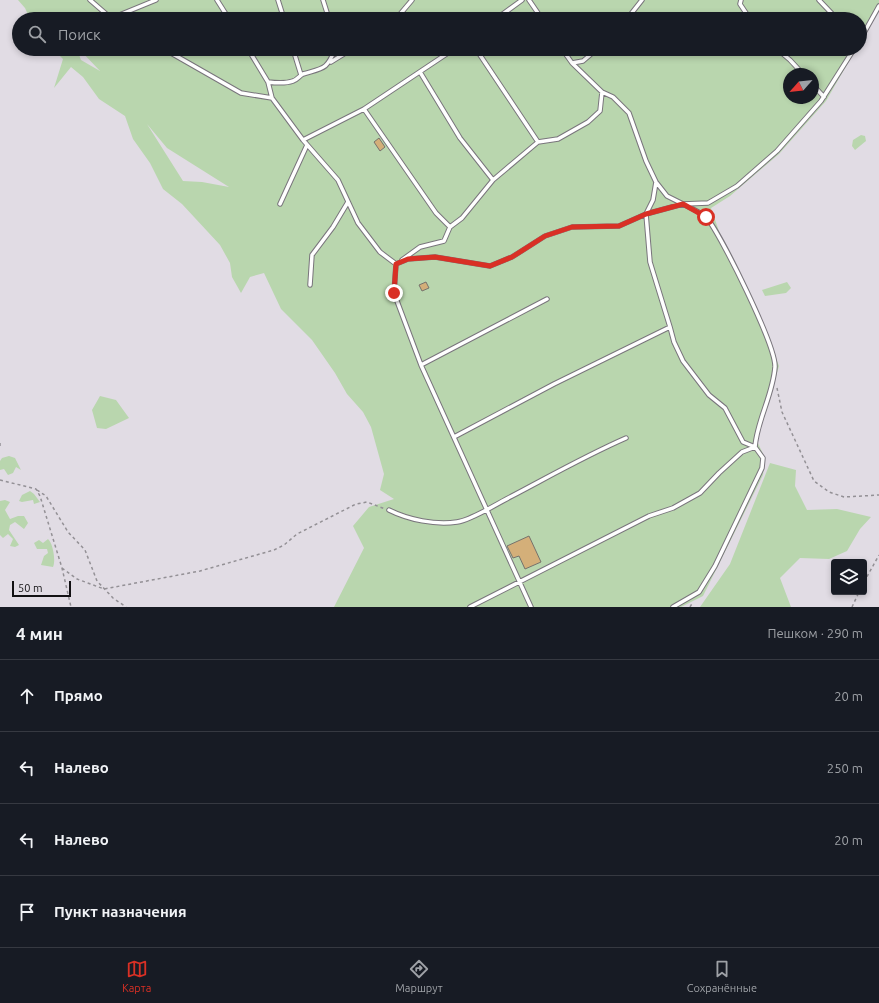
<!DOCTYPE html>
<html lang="ru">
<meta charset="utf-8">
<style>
body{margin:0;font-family:Ubuntu,sans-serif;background:#242831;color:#f1f3f6}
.controls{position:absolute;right:12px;bottom:12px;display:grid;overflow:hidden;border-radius:4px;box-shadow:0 2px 6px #0003}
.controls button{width:36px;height:36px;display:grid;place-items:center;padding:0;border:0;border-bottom:1px solid #363941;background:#171b24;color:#f1f3f6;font:20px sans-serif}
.compass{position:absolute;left:783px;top:68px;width:36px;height:36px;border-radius:50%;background:#171b24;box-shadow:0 2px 6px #0003;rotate:243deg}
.scale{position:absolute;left:12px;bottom:10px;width:59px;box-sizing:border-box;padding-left:4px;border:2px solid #121113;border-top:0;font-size:11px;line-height:14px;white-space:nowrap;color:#121113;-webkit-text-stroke:3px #e1dce4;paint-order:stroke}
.stop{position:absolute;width:12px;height:12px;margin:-9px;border:3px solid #d93025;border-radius:50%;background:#fff}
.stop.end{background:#d93025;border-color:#fff;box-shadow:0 1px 4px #0008}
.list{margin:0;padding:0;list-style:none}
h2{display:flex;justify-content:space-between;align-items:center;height:52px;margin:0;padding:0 16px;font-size:17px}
h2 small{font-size:13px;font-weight:400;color:#9ea1a6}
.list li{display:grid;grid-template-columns:26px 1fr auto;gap:12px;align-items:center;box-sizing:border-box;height:72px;padding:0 16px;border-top:1px solid #363941}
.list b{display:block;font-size:15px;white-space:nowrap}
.list em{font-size:13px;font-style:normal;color:#9ea1a6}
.icon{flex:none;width:22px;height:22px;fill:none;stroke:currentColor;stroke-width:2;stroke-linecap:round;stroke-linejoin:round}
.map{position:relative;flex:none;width:879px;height:607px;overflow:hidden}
.search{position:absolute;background:#171b24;box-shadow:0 2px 6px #0003;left:12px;right:12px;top:12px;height:44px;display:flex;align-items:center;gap:10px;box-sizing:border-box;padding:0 14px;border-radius:22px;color:#9ea1a6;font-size:15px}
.sheet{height:340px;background:#171b24}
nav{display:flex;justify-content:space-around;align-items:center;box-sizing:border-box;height:56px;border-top:1px solid #363941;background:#171b24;font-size:11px;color:#9ea1a6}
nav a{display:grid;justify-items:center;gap:2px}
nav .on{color:#d93025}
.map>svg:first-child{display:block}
.green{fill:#b9d6ae;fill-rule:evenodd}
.building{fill:#d4af79;stroke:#76726c}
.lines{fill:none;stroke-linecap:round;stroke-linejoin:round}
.lane-casing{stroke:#79757c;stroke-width:5.5}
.path{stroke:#939095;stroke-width:1.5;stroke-dasharray:3 3;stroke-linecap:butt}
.lane{stroke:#fff;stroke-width:3.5}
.route{stroke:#d93025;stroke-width:5}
</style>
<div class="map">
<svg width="879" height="607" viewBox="0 0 879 607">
<rect width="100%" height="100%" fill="#e1dce4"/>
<path class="green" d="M18 0H879V10L860 43V19H30L25 8Z
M53 49H77L81 60 100 71 79 49H856L826 101 779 154 730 196 711 208 721 237 754 302 779 366 757 441 765 458 763 475 703 596 681 607H334L364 548 353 526 369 507 394 499 380 490 384 474 371 427 363 412 347 394 335 373 312 340 281 309 264 273 250 277 241 293 232 277 230 263 220 245 182 204 163 189 150 163 133 139 125 116 99 99 83 77 71 67 54 88 63 59ZM789 74H813V98H789ZM147 124 167 148 229 187 202 182 183 181Z
M861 135 865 136 866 141 855 150 852 146 853 140Z
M787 282 791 288 786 293 765 296 762 290Z
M100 396 116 400 129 418 106 429 97 428 92 410Z
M9 456 15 458 21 470 16 467 13 473 8 475 4 469 0 470V461L2 458Z
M770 463 796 470 795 486 807 510 837 509 871 517 860 529 847 551 829 559 800 558 780 578 791 607H700L730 564Z
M30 491 34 494 40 502 34 504 33 500 22 502 19 501 22 495Z
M5 500 10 502 5 510 10 519 18 516H24L28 523 24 529 15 522 10 525 9 530 19 545 15 547 10 546 13 539 8 534 3 538 0 535V501Z
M48 539C53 543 56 561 53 567L41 565 44 556 48 553 47 549H37L34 543 39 540 43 543Z"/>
<path class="building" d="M379 138 385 147 380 151 374 142Z
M426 282 429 288 422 291 419 285Z
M529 536 541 562 525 569 519 556 513 558 507 546Z"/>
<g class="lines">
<defs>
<path id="lane" d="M90 0 112 19
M217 0 229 19
M278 0 284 19
M323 0 329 19
M529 0 542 19
M741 0 740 4 750 19
M819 0 837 19
M112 18 156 0
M396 19 412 0
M496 19 522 0
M627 19 642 0
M860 40 879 6
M164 49 241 93 272 98
M248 49 268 82 272 98 303 140 338 180 358 223 380 252 396 264 394 293 421 365 531 607
M293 49 301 75
M476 49 538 142 558 139 588 122 600 111 602 92
M562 49 572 63 602 92 613 97 629 113 646 161 656 182 667 196 683 204 708 203 737 186 777 151 821 101 854 49
M777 49 790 60 803 74
M331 62 352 49
M572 63 583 61 597 49
M420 72 460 138 493 180 538 142
M268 82C276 83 285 84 293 81 297 80 299 76 303 74 323 68 327 70 335 49
M813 85 824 97
M364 109 436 213 450 227 462 218 493 180
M303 140 364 109 454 49
M656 182 653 200 646 214 683 204C690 208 701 212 707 218 722 237 776 346 775 367 773 395 757 420 755 447L743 442 725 408 709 395 683 361 674 342 670 327
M280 204 307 145
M402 260 420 247 444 241 450 227
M396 264 408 259 435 257 490 266 512 257 545 236 572 227 619 226 646 214 650 262 670 327 554 384 454 437
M310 285 312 255 333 227 348 202
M421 365 547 299
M389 510C409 520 435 525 457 522 472 520 498 503 512 496 550 476 587 455 626 438
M470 607 649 516 673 508 700 493 719 473 742 452 755 447 763 458 762 468 715 566 699 592 673 607"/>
</defs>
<use href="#lane" class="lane-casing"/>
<path class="path" d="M777 388 782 412 814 481 829 492 844 497 879 495
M0 443V447
M0 480 36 489 40 496 62 568 71 607
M37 490 46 496 68 532 85 550 97 581 113 598 126 607
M62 568 77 579 104 589 200 571 274 550 284 545 297 534 356 504 367 502 385 509
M864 582 879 555
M690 607 693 602
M852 607 859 592"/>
<use href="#lane" class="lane"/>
</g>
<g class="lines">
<path class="route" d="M394 293 396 264 408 259 435 257 490 266 512 257 545 236 572 227 619 226 646 214 683 204 706 217"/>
</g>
</svg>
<div class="controls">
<button><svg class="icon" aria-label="layers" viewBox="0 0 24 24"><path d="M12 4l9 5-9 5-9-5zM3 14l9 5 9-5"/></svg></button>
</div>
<svg class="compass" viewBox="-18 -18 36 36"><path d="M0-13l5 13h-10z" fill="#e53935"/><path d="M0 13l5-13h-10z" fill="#9ea1a6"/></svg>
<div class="scale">50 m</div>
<div class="stop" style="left:706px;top:217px"></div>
<div class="stop end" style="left:394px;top:293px"></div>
<div class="search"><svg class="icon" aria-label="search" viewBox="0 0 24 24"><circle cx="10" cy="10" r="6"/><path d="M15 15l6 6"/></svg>Поиск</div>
</div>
<section class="sheet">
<h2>4 мин<small>Пешком · 290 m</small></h2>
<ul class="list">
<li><svg class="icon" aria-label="ahead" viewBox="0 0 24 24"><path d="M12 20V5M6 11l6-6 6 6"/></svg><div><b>Прямо</b></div><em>20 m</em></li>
<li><svg class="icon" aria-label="left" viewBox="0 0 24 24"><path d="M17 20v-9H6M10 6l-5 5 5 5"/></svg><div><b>Налево</b></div><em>250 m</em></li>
<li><svg class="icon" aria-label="left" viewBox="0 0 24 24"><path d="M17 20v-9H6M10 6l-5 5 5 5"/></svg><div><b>Налево</b></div><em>20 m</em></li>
<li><svg class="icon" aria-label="arrive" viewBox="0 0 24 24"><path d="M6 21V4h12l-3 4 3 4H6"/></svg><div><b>Пункт назначения</b></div></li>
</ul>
</section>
<nav>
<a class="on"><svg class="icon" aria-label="map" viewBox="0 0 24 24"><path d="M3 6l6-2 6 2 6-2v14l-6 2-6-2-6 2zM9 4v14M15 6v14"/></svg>Карта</a>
<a><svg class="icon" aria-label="directions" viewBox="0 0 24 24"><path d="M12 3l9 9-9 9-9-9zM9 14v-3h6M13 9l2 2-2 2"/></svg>Маршрут</a>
<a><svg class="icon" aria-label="saved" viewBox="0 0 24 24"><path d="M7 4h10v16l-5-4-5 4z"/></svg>Сохранённые</a>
</nav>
